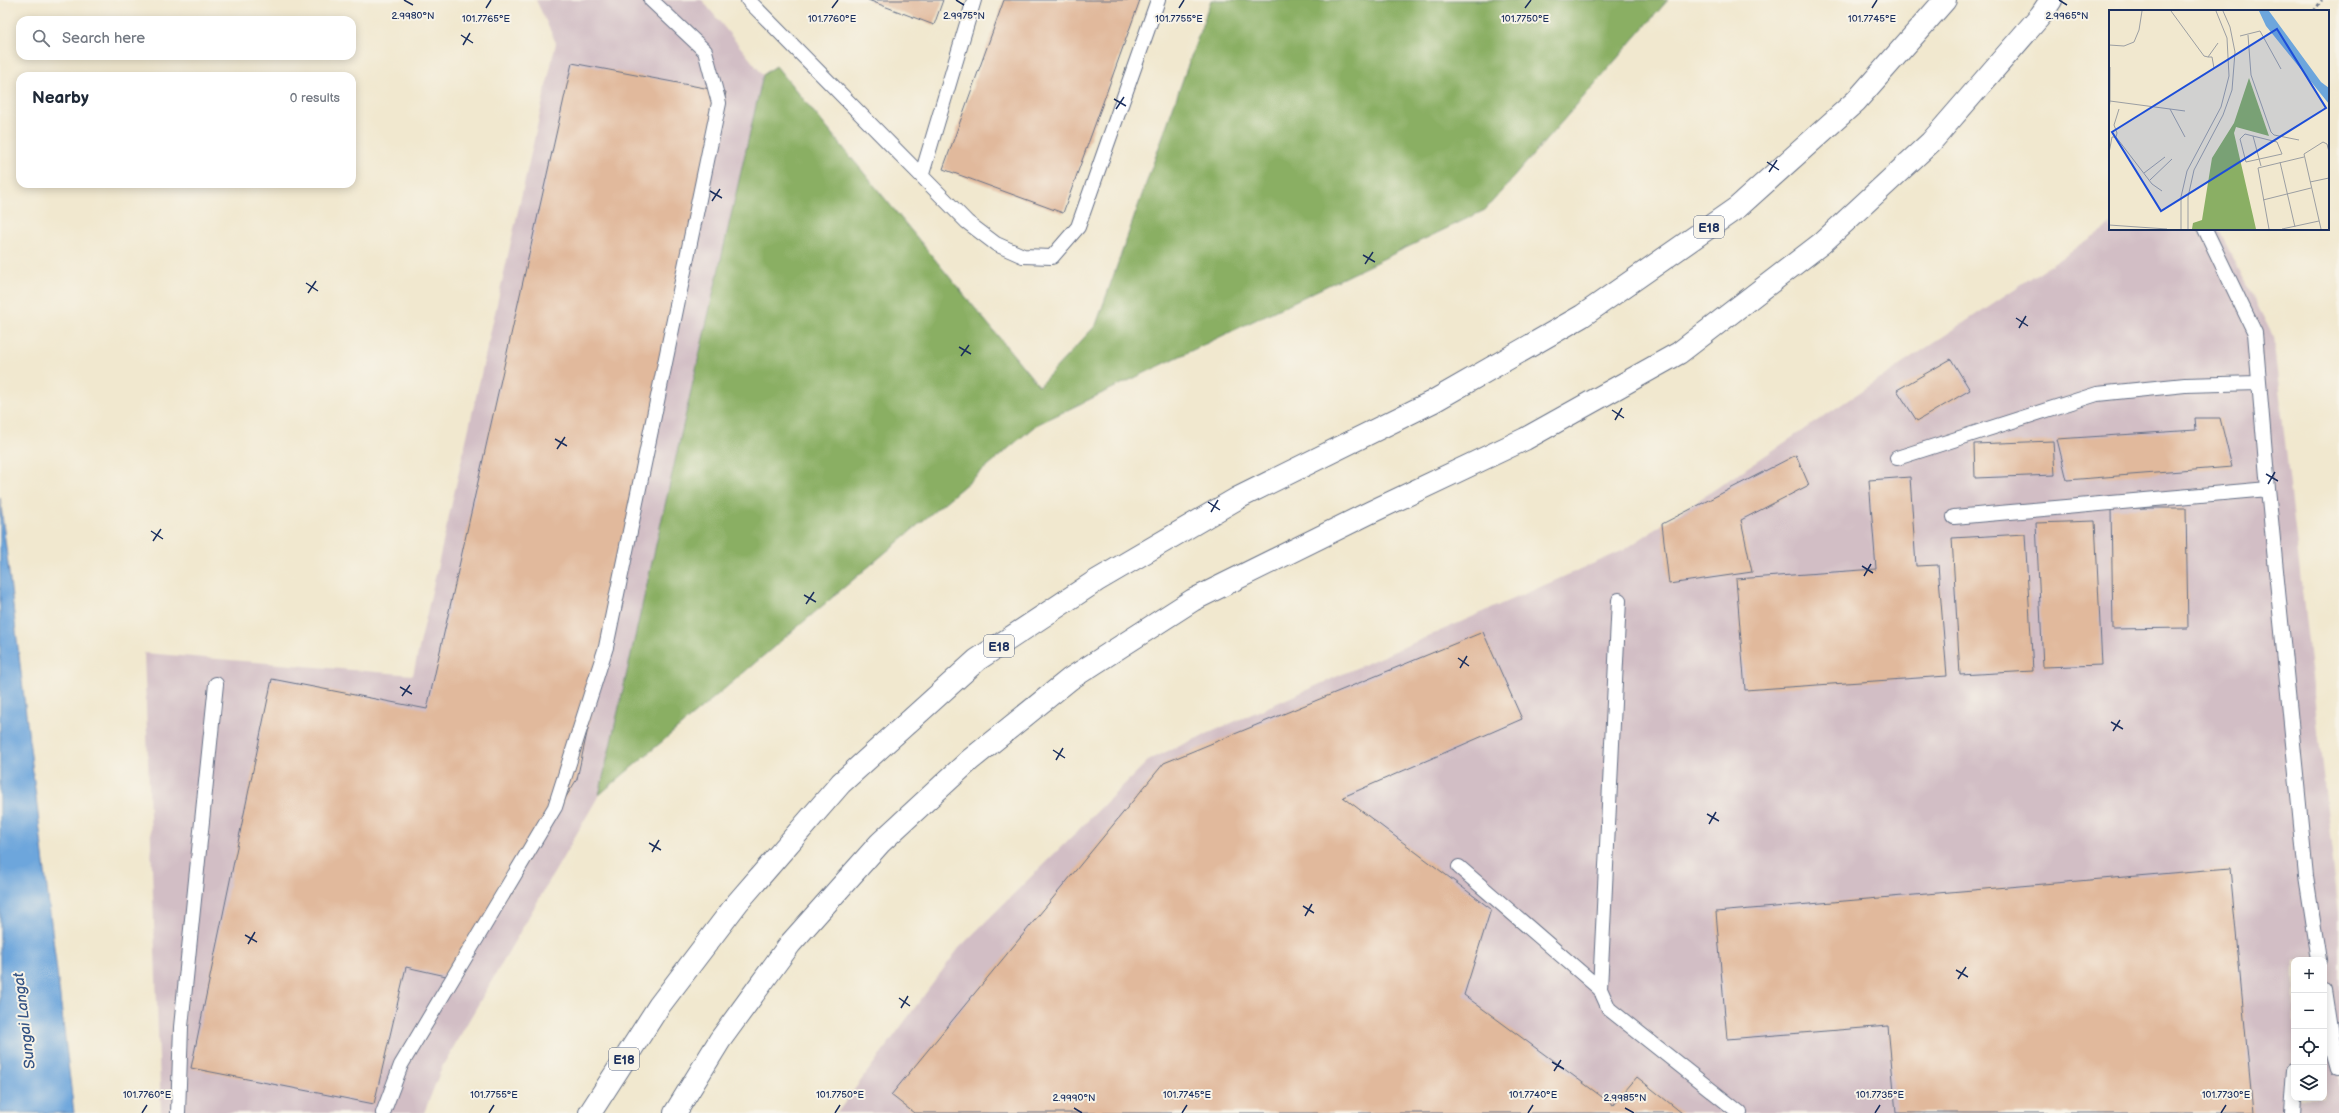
<!DOCTYPE html>
<meta charset="utf-8">
<style>
body{margin:0;font-family:"Balsamiq Sans",sans-serif;background:#f2f2f3;color:#1f2937}
.controls{position:absolute;right:12px;bottom:12px;display:grid;overflow:hidden;border-radius:8px;box-shadow:0 2px 10px #0003}
.controls button{width:36px;height:36px;display:grid;place-items:center;padding:0;border:0;border-bottom:1px solid #e0e1e3;background:#fff;color:#1f2937;font:20px sans-serif}
.list{margin:0;padding:0;list-style:none}
h2{display:flex;justify-content:space-between;align-items:center;height:52px;margin:0;padding:0 16px;font-size:17px}
h2 small{font-size:13px;font-weight:400;color:#747a83}
.icon{flex:none;width:22px;height:22px;fill:none;stroke:currentColor;stroke-width:2;stroke-linecap:round;stroke-linejoin:round}
.map{position:relative;flex:none;width:2339px;height:1113px;overflow:hidden}
.search{position:absolute;background:#fff;box-shadow:0 2px 10px #0003;left:16px;top:16px;width:340px;height:44px;display:flex;align-items:center;gap:10px;box-sizing:border-box;padding:0 14px;border-radius:12px;color:#747a83;font-size:15px}
.panel{position:absolute;background:#fff;box-shadow:0 2px 10px #0003;left:16px;top:72px;width:340px;height:116px;border-radius:12px}
.map>svg:first-child{display:block}
.industrial{fill:#d2bec5;fill-rule:evenodd}
.forest{fill:#8aaf64;stroke:#526f61}
.water{fill:#6da6dc;stroke:#446a9d}
.building{fill:#e1b99c}
.lines{fill:none;stroke-linecap:round;stroke-linejoin:round}
.service-casing{stroke:#667086;stroke-width:16}
.motorway-casing{stroke:#667086;stroke-width:24}
.path{stroke:#667086;stroke-width:2.5;stroke-dasharray:3 3;stroke-linecap:butt}
.service{stroke:#fff;stroke-width:14}
.motorway{stroke:#fff;stroke-width:22}
.ticks{fill:none;stroke:#1b2f5e;stroke-width:1.5}
.labels{text-anchor:middle;stroke-width:4;stroke-linejoin:round;paint-order:stroke}
.shield{fill:#f7f3e8;stroke:#5d6a87;stroke-width:1}
.shield-label{font-size:13px;font-weight:bold;fill:#1b2f5e}
.water-label{font-size:15px;font-style:italic;fill:#345384;stroke:#f7f3e8}
.inset-road{fill:none;stroke:#9b9ea2;stroke-width:1}
.view{fill:#1d4ed8;fill-opacity:0.15;stroke:#1d4ed8;stroke-width:2}
.inset-edge{fill:none;stroke:#1b2f5e;stroke-width:2}
.ticks-label{font-size:10px;text-anchor:middle;fill:#1b2f5e;stroke:#f7f3e8;stroke-width:4;stroke-linejoin:round;paint-order:stroke}
</style>
<div class="map">
<svg width="2339" height="1113" viewBox="0 0 2339 1113">
<rect width="100%" height="100%" fill="#f7f3e8"/>
<filter id="ink" filterUnits="userSpaceOnUse"><feTurbulence type="fractalNoise" baseFrequency=".025" numOctaves="2"/><feDisplacementMap in="SourceGraphic" scale="8" xChannelSelector="R" yChannelSelector="G"/><feConvolveMatrix kernelMatrix="1 2 1 2 8 2 1 2 1" color-interpolation-filters="sRGB"/></filter>
<filter id="wash" filterUnits="userSpaceOnUse"><feTurbulence type="fractalNoise" baseFrequency=".012" numOctaves="4" result="noise"/><feDisplacementMap in="SourceGraphic" scale="16" xChannelSelector="R" yChannelSelector="G"/><feGaussianBlur stdDeviation="0.9" result="paint"/><feColorMatrix in="noise" values="0 0 0 0 0 0 0 0 0 0 0 0 0 0 0 0 0 1.4 0 .05"/><feComposite in="paint" operator="in"/></filter>
<g filter="url(#wash)">
<rect width="100%" height="100%" fill="#f1e8cf"/>
<path class="industrial" d="M536 0H702L763 75 599 795 442 1067 424 1113H161L144 653 413 675 556 43Z
M2110 225V229H2218L2273 336 2339 914V1113H837L959 948 1150 759 1624 550ZM2294 960H2324V1098H2294Z"/>
<path class="forest" d="M1211 0H1668L1485 210 1036 425 599 795 763 75 776 66 1039 386 1096 325Z"/>
<path class="water" d="M0 498 74 1113H0Z"/>
<g id="blocks">
<path class="building" d="M868 0H943L934 25Z
M1004 0H1140L1063 213 943 169Z
M572 63 726 92 577 779 455 978 406 967 374 1104 191 1068 272 679 427 709Z
M1951 359 1970 390 1917 421 1897 390Z
M2195 418H2220L2232 467 2067 480 2057 439 2196 430Z
M2053 441 2055 475 1975 478 1974 444Z
M1796 455 1809 485 1741 520 1752 572 1669 584 1662 524Z
M1910 477 1916 566 1938 565 1947 676 1745 690 1736 579 1876 569 1869 480Z
M2111 508H2186L2188 628 2113 629Z
M2095 521 2102 665 2043 667 2036 523Z
M2025 534 2033 671 1960 675 1952 538Z
M1483 632 1522 719 1343 797 1491 909 1464 995 1613 1105 1637 1077 1682 1113H914L891 1095 1164 763Z
M2230 868 2253 1113H1896L1888 1026 1727 1039 1716 912Z"/>
</g>
</g>
<g filter="url(#ink)">
<use href="#blocks" fill-opacity="0" stroke="#667086" stroke-width="1"/>
<g class="lines">
<defs>
<path id="service" d="M748 0 967 222 996 244 1023 256 1052 257 1078 227 1158 0
M922 174 974 0
M2205 229 2255 333 2268 489 2306 876 2319 960
M1897 458 2097 394 2185 385 2258 383
M1954 517 2268 489
M1459 867 1600 989 1609 1009 1740 1113
M1600 989 1619 600
M2324 990 2332 1042
M2324 1048 2332 1042 2339 1067
M178 1113 181 1027 216 684
M383 1113 401 1065 555 807 606 647 719 103 705 51 651 0
M2291 1113 2294 1070"/>
<path id="motorway" d="M590 1113 659 1006 738 902 841 783 977 660 1096 581 1238 498 1432 402 1582 316 1738 207 1856 101 1945 0
M675 1113 720 1040 790 944 880 843 970 760 1070 679 1193 600 1371 512 1525 439 1679 353 1822 243 1931 142 2041 15 2051 0"/>
</defs>
<use href="#service" class="service-casing"/>
<use href="#motorway" class="motorway-casing"/>
<path class="path" d="M2314 11 2322 0"/>
<use href="#service" class="service"/>
<use href="#motorway" class="motorway"/>
</g>
</g>
<path class="ticks" d="M404 0 413 5M956 0 964 5M2059 0 2067 5M486 8 491 0M832 8 838 0M1179 8 1184 0M1525 8 1531 0M1872 8 1877 0M461 35 473 43M463 45 470 33M1114 99 1126 106M1116 109 1124 97M1767 162 1779 170M1769 172 1777 160M710 191 722 198M712 201 720 189M1363 255 1375 262M1365 264 1373 252M306 283 318 291M308 293 316 281M2016 318 2028 326M2019 328 2026 316M959 347 971 354M961 356 969 345M1612 410 1624 418M1615 420 1622 408M555 439 567 446M557 449 565 437M2266 474 2278 481M2268 484 2275 472M1208 502 1220 510M1211 512 1218 500M151 531 163 539M153 541 161 529M1862 566 1873 573M1864 576 1871 564M804 595 816 602M806 604 814 592M1458 658 1469 666M1460 668 1467 656M400 687 412 694M402 696 410 685M2111 722 2123 729M2113 731 2120 720M1053 750 1065 758M1056 760 1063 748M1707 814 1719 821M1709 824 1716 812M649 843 661 850M652 852 659 840M1303 906 1314 913M1305 916 1312 904M245 935 257 942M248 944 255 932M1956 970 1968 977M1958 979 1966 967M899 998 910 1006M901 1008 908 996M1552 1062 1564 1069M1554 1071 1561 1060M1074 1108 1082 1113M1625 1108 1634 1113M142 1113 147 1105M489 1113 494 1105M835 1113 840 1105M1182 1113 1187 1105M1528 1113 1533 1105M1875 1113 1880 1105M2221 1113 2226 1105"/>
<g class="labels">
<g class="shield">
<rect x="1694" y="216" width="30" height="22" rx="3"/>
<rect x="984" y="635" width="30" height="22" rx="3"/>
<rect x="609" y="1048" width="30" height="22" rx="3"/>
</g>
<g class="shield-label">
<text x="1709" y="232">E18</text>
<text x="999" y="651">E18</text>
<text x="624" y="1064">E18</text>
</g>
<g class="water-label">
<text transform="translate(24 1021) rotate(-97)" y="5">Sungai Langat</text>
</g>
</g>
<g transform="translate(2109 10)">
<rect width="220" height="220" fill="#f1e8cf"/>
<path d="M140 68 160 126 127 117 125 123 147 219H83L84 213 93 210 103 148 125 113Z" fill="#8aaf64"/>
<path d="M150 1H160L212 72 220 78V94L157 16Z" fill="#6da6dc"/>
<path class="inset-road" d="M62 1 95 46 99 47 109 33M139 25 142 65 162 122 165 125 190 130M131 26 151 21 172 59M0 35 15 36 25 32 30 20 33 1M99 47H103L105 58M1 91V57M61 99 76 127M0 100 1 91 76 101M136 124 168 132 173 144 137 152 131 129ZM144 126 152 156M7 127 43 174 53 181M0 143 3 127H7L8 123 5 115 10 99M171 152 186 217M35 163 56 147M41 170 63 149M201 172 220 168M154 190 202 178M0 215 58 219M72 219V187L78 161 112 97 120 66 118 28 107 1M79 219V187L85 160 114 105 123 80 126 42 121 17 114 1M160 219 149 158 195 147M173 219 210 211M212 219 195 144 214 132 218 134 220 142"/>
<path class="view" d="M168 19 217 98 52 201 3 122Z"/>
<rect width="220" height="220" class="inset-edge"/>
</g>
<g class="ticks-label">
<text x="2067" y="19">2.9965°N</text>
<text x="413" y="19">2.9980°N</text>
<text x="964" y="19">2.9975°N</text>
<text x="486" y="22">101.7765°E</text>
<text x="832" y="22">101.7760°E</text>
<text x="1179" y="22">101.7755°E</text>
<text x="1525" y="22">101.7750°E</text>
<text x="1872" y="22">101.7745°E</text>
<text x="147" y="1098">101.7760°E</text>
<text x="494" y="1098">101.7755°E</text>
<text x="840" y="1098">101.7750°E</text>
<text x="1187" y="1098">101.7745°E</text>
<text x="1533" y="1098">101.7740°E</text>
<text x="1880" y="1098">101.7735°E</text>
<text x="2226" y="1098">101.7730°E</text>
<text x="1074" y="1101">2.9990°N</text>
<text x="1625" y="1101">2.9985°N</text>
</g>
</svg>
<div class="controls">
<button>+</button>
<button>−</button>
<button><svg class="icon" aria-label="locate" viewBox="0 0 24 24"><circle cx="12" cy="12" r="6"/><path d="M12 2v4M12 18v4M2 12h4M18 12h4"/></svg></button>
<button><svg class="icon" aria-label="layers" viewBox="0 0 24 24"><path d="M12 4l9 5-9 5-9-5zM3 14l9 5 9-5"/></svg></button>
</div>
<div class="search"><svg class="icon" aria-label="search" viewBox="0 0 24 24"><circle cx="10" cy="10" r="6"/><path d="M15 15l6 6"/></svg>Search here</div>
<section class="panel">
<h2>Nearby<small>0 results</small></h2>
<ul class="list">
</ul>
</section>
</div>
